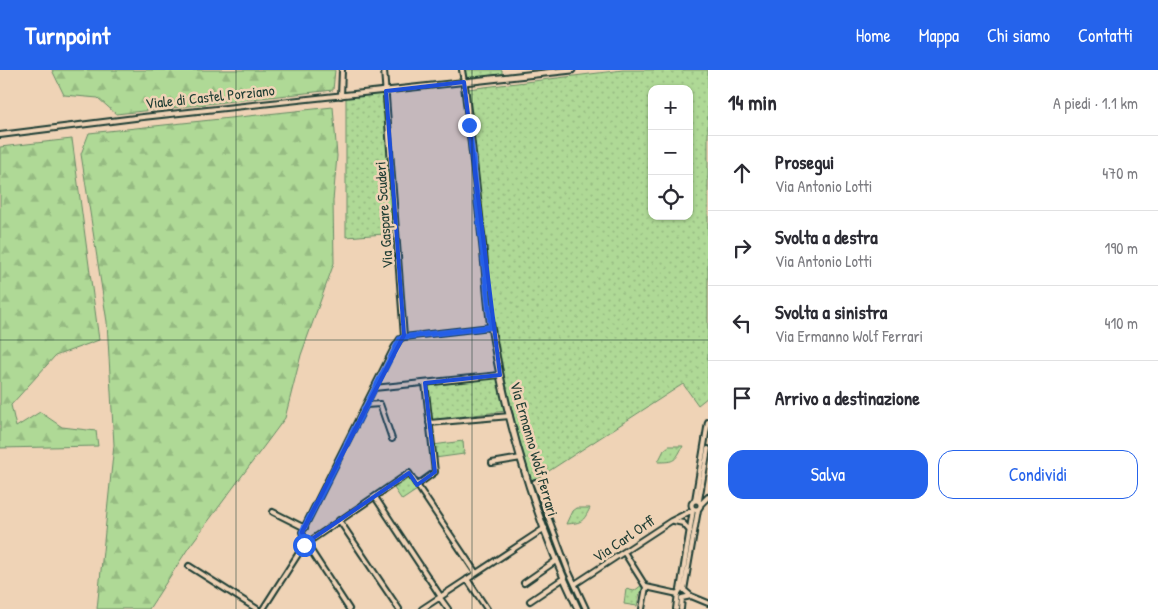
<!DOCTYPE html>
<html lang="it">
<meta charset="utf-8">
<style>
body{margin:0;font-family:"Patrick Hand",sans-serif;background:#f2f2f3;color:#2b2b33}
.controls{position:absolute;right:15px;top:15px;display:grid;overflow:hidden;border-radius:10px;box-shadow:0 1px 4px #0004}
.controls button{width:45px;height:45px;display:grid;place-items:center;padding:0;border:0;border-bottom:1px solid #e1e1e2;background:#fff;color:#2b2b33;font:25px sans-serif}
.stop{position:absolute;width:15px;height:15px;margin:-11px;border:4px solid #2563eb;border-radius:50%;background:#fff}
.stop.end{background:#2563eb;border-color:#fff;box-shadow:0 1px 5px #0008}
.list{margin:0;padding:0;list-style:none}
h2{display:flex;justify-content:space-between;align-items:center;height:65px;margin:0;padding:0 20px;font-size:21px}
h2 small{font-size:16px;font-weight:400;color:#7c7c81}
.list li{display:grid;grid-template-columns:32px 1fr auto;gap:15px;align-items:center;box-sizing:border-box;height:75px;padding:0 20px;border-top:1px solid #e1e1e2}
.list b{display:block;font-size:19px;white-space:nowrap}
.list p{margin:0;font-size:16px;white-space:nowrap;color:#7c7c81}
.list em{font-size:16px;font-style:normal;color:#7c7c81}
.actions{display:flex;gap:10px;padding:15px 20px}
.actions a{flex:1;padding:11px 0;border:1px solid #2563eb;border-radius:15px;text-align:center;font-size:18px;color:#2563eb}
.actions .main{background:#2563eb;color:#fff}
.icon{flex:none;width:28px;height:28px;fill:none;stroke:currentColor;stroke-width:2;stroke-linecap:round;stroke-linejoin:round}
.map{position:relative;flex:none;width:708px;height:539px;overflow:hidden}
header{display:flex;align-items:center;gap:30px;box-sizing:border-box;height:70px;padding:0 25px;background:#2563eb;color:#fff}
header strong{font-size:24px}
nav{display:flex;gap:28px;margin-inline-start:auto;font-size:18px}
main{display:flex}
aside{flex:1;background:#fff}
.map>svg:first-child{display:block}
.grass{fill:url(#grass-dots);stroke:#678b65;fill-rule:evenodd}
.forest{fill:url(#forest-firs);stroke:#678b65}
.lines{fill:none;stroke-linecap:round;stroke-linejoin:round}
.street-casing{stroke:#1f3d34;stroke-width:8}
.secondary-casing{stroke:#1f3d34;stroke-width:9}
.street{stroke:#efd3b6;stroke-width:4}
.secondary{stroke:#efd3b6;stroke-width:5}
.route{stroke:#2563eb;stroke-width:6}
.marked{fill:#1d4ed8;fill-opacity:0.2;stroke:#1d4ed8;stroke-width:4;stroke-linejoin:round}
.grid{fill:none;stroke:#1f3d34;stroke-width:1;stroke-opacity:0.55}
.labels{text-anchor:middle;stroke-width:5;stroke-linejoin:round;paint-order:stroke}
.street-label{font-size:15px;fill:#1f3d34;stroke:#efd3b6}
</style>
<header>
<strong>Turnpoint</strong>
<nav><a>Home</a><a>Mappa</a><a>Chi siamo</a><a>Contatti</a></nav>
</header>
<main>
<div class="map">
<svg width="708" height="539" viewBox="0 0 708 539">
<defs>
<pattern id="grass-dots" width="8" height="8" patternUnits="userSpaceOnUse" patternTransform="scale(1.25)"><rect width="8" height="8" fill="#afd996"/><path d="M2 2h.1M6 6h.1" fill="none" stroke="#96bb82" stroke-width="1.8" stroke-linecap="round"/></pattern>
<pattern id="forest-firs" width="22" height="20" patternUnits="userSpaceOnUse" patternTransform="scale(1.25)"><rect width="22" height="20" fill="#afd996"/><path d="M5 1l3.5 6h-7zM16 11l3.5 6h-7z" fill="#96bb82"/></pattern>
</defs>
<rect width="100%" height="100%" fill="#efd3b6"/>
<filter id="ink" filterUnits="userSpaceOnUse"><feTurbulence type="fractalNoise" baseFrequency=".02" numOctaves="2"/><feDisplacementMap in="SourceGraphic" scale="10" xChannelSelector="R" yChannelSelector="G"/><feConvolveMatrix kernelMatrix="1 2 1 2 8 2 1 2 1" color-interpolation-filters="sRGB"/></filter>
<g filter="url(#ink)">
<path class="grass" d="M464 0H502V4L466 8Z
M623 0H708V327L698 335 683 314 532 412C490 284 482 151 468 19ZM652 19H689V146H652Z
M386 21 397 163 346 167V26Z
M498 308 506 341 432 350 428 316Z
M463 371 464 384 435 388 433 375Z
M669 376H683C675 391 675 392 658 392L664 380Z
M409 408 417 420 402 430 394 418Z
M576 438H590C583 452 582 453 566 454L572 441Z
M642 515 643 522H640L637 536 624 534 626 519 634 521Z"/>
<path class="forest" d="M52 0H335L333 20 116 44 98 28 64 25Z
M333 37 337 86 333 131 334 193 301 285 285 348 189 477 149 539H97L114 375 107 252 81 84 89 63Z
M72 69 99 270 55 286 11 335 16 357 40 342 62 357 96 361 98 376 0 378V77Z"/>
<g class="lines">
<defs>
<path id="street" d="M384 0 404 267
M341 26 342 0
M0 65 143 47 464 12 462 0
M374 318 500 305
M366 335 380 334 392 369
M429 353 510 346
M492 393 521 388
M535 412 568 500 586 539
M417 415 435 402 425 313
M375 427 441 527
M695 430 708 352
M699 430 708 379
M691.5 435a4.5 4.5 0 1 1 9 0a4.5 4.5 0 1 1-9 0Z
M701 434 708 427
M698 440 684 520 691 526 708 533
M273 442 305 458
M339 450 399 539
M674 451 683 453 690 461
M624 482 646 517 678 524
M189 496 257 539
M467 509 487 539
M524 513 557 490
M575 514 671 451 693 440
M440 528 448 539
M530 531 564 508
M263 539 304 475 409 403 476 503
M349 539 306 473 302 462 394 278 400 269 404 267 491 257
M422 539 545 458
M642 539 646 517
M676 539 678 523 680 520 693 440
M681 539 682 528 691 526"/>
<path id="secondary" d="M572 0 464 12C471 67 477 123 483 178 486 204 487 231 491 257 507 354 536 451 578 539"/>
</defs>
<use href="#street" class="street-casing"/>
<use href="#secondary" class="secondary-casing"/>
<use href="#street" class="street"/>
<use href="#secondary" class="secondary"/>
</g>
</g>
<g class="lines" filter="url(#ink)">
<path class="route" d="M304 475 306 474 302 462 400 269 404 267 491 257 469 55"/>
</g>
<path class="marked" d="M464 12 500 305 425 313 435 402 417 415 409 403 306 473 302 462 404 265 386 21Z"/>
<path class="grid" d="M236 0V539M472 0V539M0 270H708"/>
<g class="labels">
<g class="street-label">
<text transform="translate(210 27) rotate(-6)" y="5">Viale di Castel Porziano</text>
<text transform="translate(384 145) rotate(-94)" y="5">Via Gaspare Scuderi</text>
<text transform="translate(534 379) rotate(74)" y="5">Via Ermanno Wolf Ferrari</text>
<text transform="translate(624 469) rotate(-34)" y="5">Via Carl Orff</text>
</g>
</g>
</svg>
<div class="controls">
<button>+</button>
<button>−</button>
<button><svg class="icon" aria-label="locate" viewBox="0 0 24 24"><circle cx="12" cy="12" r="6"/><path d="M12 2v4M12 18v4M2 12h4M18 12h4"/></svg></button>
</div>
<div class="stop" style="left:304px;top:475px"></div>
<div class="stop end" style="left:469px;top:55px"></div>
</div>
<aside>
<h2>14 min<small>A piedi · 1.1 km</small></h2>
<ul class="list">
<li><svg class="icon" aria-label="ahead" viewBox="0 0 24 24"><path d="M12 20V5M6 11l6-6 6 6"/></svg><div><b>Prosegui</b><p>Via Antonio Lotti</p></div><em>470 m</em></li>
<li><svg class="icon" aria-label="right" viewBox="0 0 24 24"><path d="M7 20v-9h11M14 6l5 5-5 5"/></svg><div><b>Svolta a destra</b><p>Via Antonio Lotti</p></div><em>190 m</em></li>
<li><svg class="icon" aria-label="left" viewBox="0 0 24 24"><path d="M17 20v-9H6M10 6l-5 5 5 5"/></svg><div><b>Svolta a sinistra</b><p>Via Ermanno Wolf Ferrari</p></div><em>410 m</em></li>
<li><svg class="icon" aria-label="arrive" viewBox="0 0 24 24"><path d="M6 21V4h12l-3 4 3 4H6"/></svg><div><b>Arrivo a destinazione</b></div></li>
</ul>
<div class="actions"><a class="main">Salva</a><a>Condividi</a></div>
</aside>
</main>
